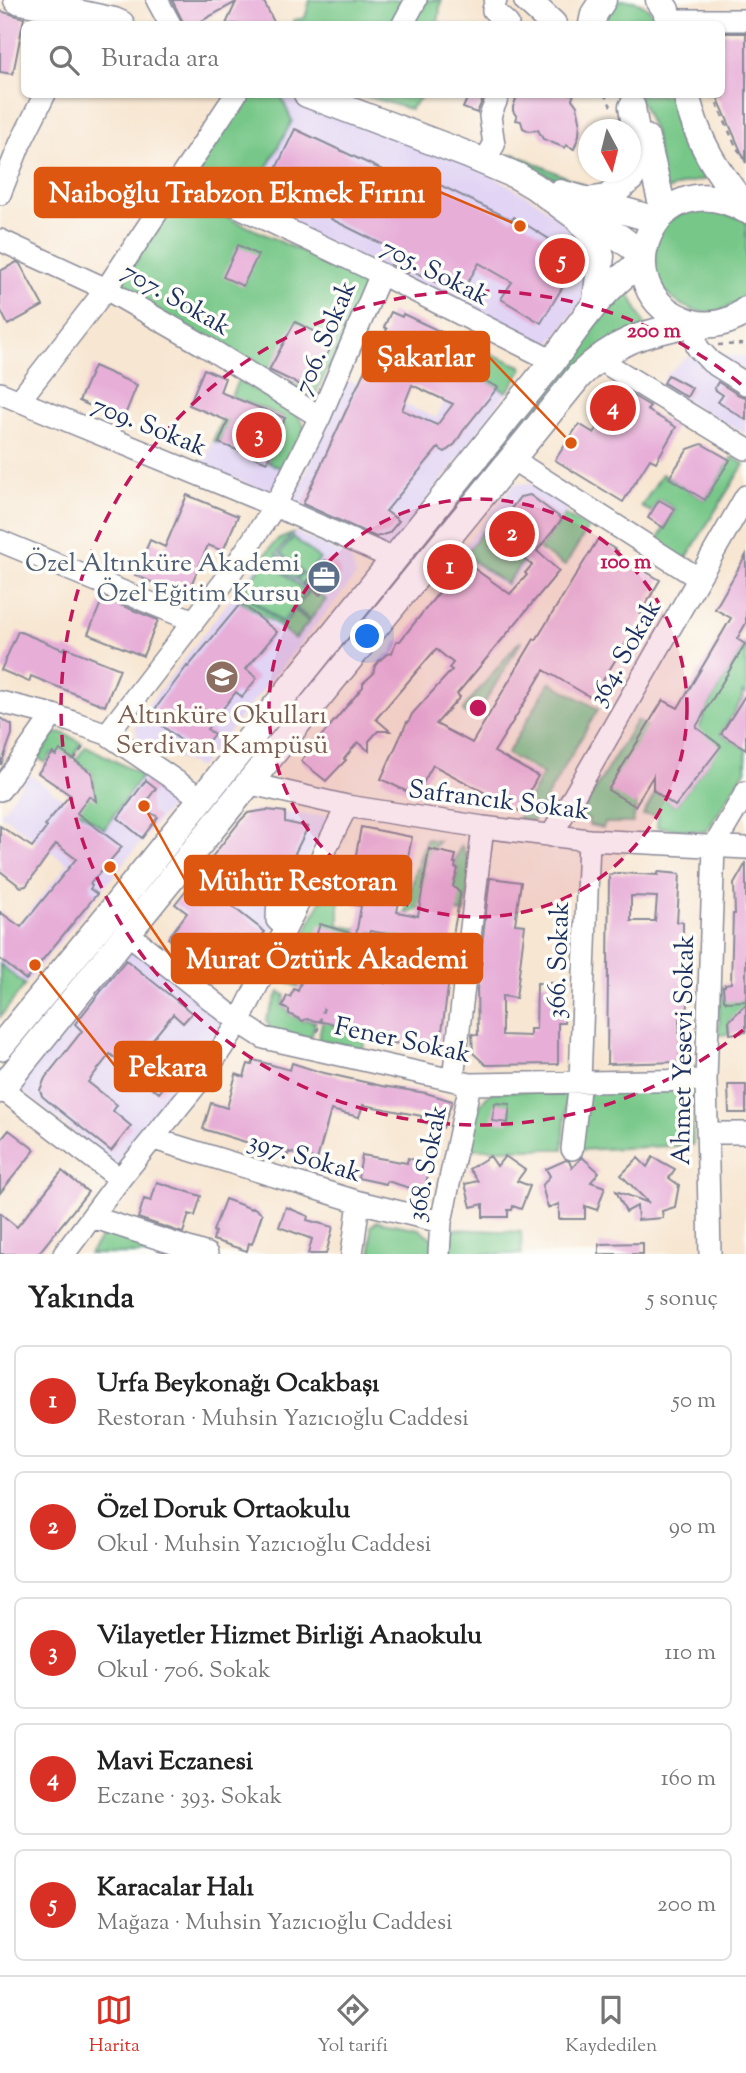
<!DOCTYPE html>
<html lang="tr">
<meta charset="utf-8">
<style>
body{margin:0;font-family:"Sorts Mill Goudy",serif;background:#f2f2f2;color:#222}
.compass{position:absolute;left:578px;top:119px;width:63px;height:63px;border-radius:50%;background:#fff;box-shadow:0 2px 5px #0004;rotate:173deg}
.you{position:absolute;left:368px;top:637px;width:24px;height:24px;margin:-18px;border:5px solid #fff;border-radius:50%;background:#1a73e8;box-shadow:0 0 0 10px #1a73e833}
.badge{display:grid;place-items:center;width:46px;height:46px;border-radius:50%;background:#d93025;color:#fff;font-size:23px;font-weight:700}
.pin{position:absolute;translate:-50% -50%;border:4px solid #fff;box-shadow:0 2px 7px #0006}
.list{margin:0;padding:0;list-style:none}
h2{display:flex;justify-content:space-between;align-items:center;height:91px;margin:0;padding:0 28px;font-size:30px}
h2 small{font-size:23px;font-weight:400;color:#767676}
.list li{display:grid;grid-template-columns:46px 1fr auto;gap:21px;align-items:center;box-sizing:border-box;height:112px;margin:0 14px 14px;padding:0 14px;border:2px solid #e0e0e0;border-radius:10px}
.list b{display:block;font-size:26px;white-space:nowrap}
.list p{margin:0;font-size:23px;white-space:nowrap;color:#767676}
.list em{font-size:23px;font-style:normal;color:#767676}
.icon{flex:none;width:38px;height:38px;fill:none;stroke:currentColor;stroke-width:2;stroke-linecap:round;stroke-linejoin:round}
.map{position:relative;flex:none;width:746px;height:1254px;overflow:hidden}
.search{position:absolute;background:#fff;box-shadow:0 2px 5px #0004;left:21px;right:21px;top:21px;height:77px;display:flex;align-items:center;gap:18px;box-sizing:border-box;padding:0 24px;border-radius:10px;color:#767676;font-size:26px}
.sheet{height:721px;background:#fff}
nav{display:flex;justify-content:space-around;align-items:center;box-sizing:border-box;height:98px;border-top:2px solid #e0e0e0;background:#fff;font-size:19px;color:#767676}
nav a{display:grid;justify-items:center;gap:4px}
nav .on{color:#d93025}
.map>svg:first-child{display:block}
.built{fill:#e1d4f4}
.green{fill:#77c788;stroke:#497b73;stroke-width:2}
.building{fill:#e7aed8;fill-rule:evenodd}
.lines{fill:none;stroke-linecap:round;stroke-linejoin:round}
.minor-casing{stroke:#898a98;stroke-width:24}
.major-casing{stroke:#898a98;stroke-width:29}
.path{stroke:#898a98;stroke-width:2.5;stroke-dasharray:5 5;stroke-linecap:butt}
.minor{stroke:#fff;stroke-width:21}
.major{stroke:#fff;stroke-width:26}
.ring{fill:none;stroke:#c2185b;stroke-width:3.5;stroke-dasharray:12 9}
.labels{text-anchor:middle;stroke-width:7;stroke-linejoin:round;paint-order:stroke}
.street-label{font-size:26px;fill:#1b2f5e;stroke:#fdfcf7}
.service-label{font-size:26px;fill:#4e5e75;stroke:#fdfcf7;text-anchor:end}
.education-label{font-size:26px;fill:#785e54;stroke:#fdfcf7}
.centre{fill:#c2185b;stroke:#fdfcf7;stroke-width:3.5}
.ring-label{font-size:21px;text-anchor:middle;font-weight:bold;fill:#c2185b;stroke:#fdfcf7;stroke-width:7;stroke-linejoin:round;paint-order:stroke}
.leader{fill:none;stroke:#de5710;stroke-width:2.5}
.callout-dot{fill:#de5710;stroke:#fdfcf7;stroke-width:2.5}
.callout{fill:#de5710;stroke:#de5710;stroke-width:2.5}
.callout-label{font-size:28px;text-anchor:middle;font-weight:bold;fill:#fff}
</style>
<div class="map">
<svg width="746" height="1254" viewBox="0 0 746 1254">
<rect width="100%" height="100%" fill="#fdfcf7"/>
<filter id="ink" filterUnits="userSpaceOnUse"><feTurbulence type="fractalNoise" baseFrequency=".0143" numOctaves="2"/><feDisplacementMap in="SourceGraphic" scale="14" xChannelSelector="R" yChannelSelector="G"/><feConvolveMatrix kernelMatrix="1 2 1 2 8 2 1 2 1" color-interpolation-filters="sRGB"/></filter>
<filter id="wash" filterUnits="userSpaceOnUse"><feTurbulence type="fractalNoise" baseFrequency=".00686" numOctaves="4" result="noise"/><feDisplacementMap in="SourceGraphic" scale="28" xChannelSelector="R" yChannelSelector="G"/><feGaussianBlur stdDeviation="1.57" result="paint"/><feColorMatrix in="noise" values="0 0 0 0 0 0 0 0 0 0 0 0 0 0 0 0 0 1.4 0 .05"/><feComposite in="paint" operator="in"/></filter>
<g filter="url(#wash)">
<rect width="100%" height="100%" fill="#f7e6d1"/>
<path class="built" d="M281 96 444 153 496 178 538 202 591 246 588 293 548 347 247 204 292 121Z
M717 355 746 356V434L660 387 666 375 687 357Z
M461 369 507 392 389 552 290 509 348 380 436 418Z
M238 380 305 428 276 488 263 491 203 464Z
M530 483 569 510 507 588 458 554 514 484Z
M295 532 351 558 356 576 199 768 137 738 135 722 277 540Z
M29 774 104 828 142 775 176 799 25 985 0 964V947L68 864 0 814Z
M249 811 328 816 254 969 173 905Z
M132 941 236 1024 120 1169 16 1086Z"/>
<path class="green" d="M310 0H411L399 24H294V20L305 18Z
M420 0H441L438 24H407Z
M621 0C639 0 651 5 657 24H598L614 2Z
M275 94 281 96 292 121 247 204 203 185 197 172 244 95Z
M362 95H423L410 109Z
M638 95H670C673 106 674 118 677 129 681 149 693 164 706 179L687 183 664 191 654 131Z
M515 154 590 188 586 192 512 159 511 155Z
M186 198 350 274 367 284V292L314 397 128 299 123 281 177 199Z
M693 206 743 219 746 223V293C718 326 673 313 656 276 653 270 655 261 655 254 655 243 656 232 665 224 673 217 684 212 693 206Z
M626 287 646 327 605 347 230 788 225 786Z
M472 346 521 366 522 370 507 392 461 369Z
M238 380 297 414 305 428 285 470 267 462 284 417 237 399 219 443 213 441Z
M732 457 744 464 684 562 655 545 675 509 659 500 652 512 641 507 662 474 705 500Z
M565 515 588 528 565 566 539 549Z
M482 532 523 561 506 584 465 555Z
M292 534 276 554 300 573 295 579 264 556 277 540Z
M293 537 320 559 306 575 280 553Z
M267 560 307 592 282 622 242 590Z
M302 573 309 579 306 583 326 600 310 620 296 608 310 591 297 580Z
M242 592 283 625 295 610 309 622 295 639 276 624 240 601Z
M522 640 477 715 468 716 463 712V709L517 644Z
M746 642V694L742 692V699L721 734 746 749V769L706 832 657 827 658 815H643L656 792 675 806 720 746 687 749 700 726 706 710Z
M550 682 598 709 533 821 518 819 543 774 507 754Z
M637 720 651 729 633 823H605L603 828 589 825V819L578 818Z
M63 733 82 743 71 758 52 753 46 763 38 758 54 734Z
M86 746 142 775 104 829 78 810 94 787 92 773 75 761Z
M426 839 439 841 432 849 430 858H428L426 864H424L422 873 455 881 458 869 455 868 456 863H454L461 845 471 864 465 913 419 909 405 914 415 872Z
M335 874 339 876V925C376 935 414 936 452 942V945L459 948 457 973H451V977H455L452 982 383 973 377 1019H332L331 1024 339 1025 340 1029 355 1032 358 1029 367 1030 363 1049 318 1040 327 1002 284 980 312 918Z
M0 964 25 985 0 1017Z
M723 986 724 999 746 1001V1017L732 1018 729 1021 730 1034 719 1035 720 989Z
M279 992 285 995 282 1007 289 1010V1014L303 1021 306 1019 314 1022 317 1016 311 1038 271 1029 266 1020Z
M494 1091H566L567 1095 563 1149H465C472 1128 475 1103 494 1091Z
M590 1091H684L693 1096V1145L580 1150 583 1104Z
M377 1221 419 1229 433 1239 434 1254H371V1226Z
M452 1229 521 1232 522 1254H451Z
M106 1230 167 1254H89Z"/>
<g id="blocks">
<path class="building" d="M172 0H263L275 24H226L236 2 196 24H184Z
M0 11 24 18 13 74 0 72Z
M722 33H746V163L716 94H722Z
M469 94H485L477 113 463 108Z
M518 94H574L572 99 577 106 580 120 579 135 574 149 566 145 565 148 543 139 538 130 529 131 523 128 521 121 516 120 517 117 513 111V107Z
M295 129 429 192 434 182 512 220 514 217 568 251 574 268 541 323 501 299 512 282 479 263 461 294 410 270 408 273 391 264 398 252 331 219 338 205 273 175Z
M238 245 258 255 243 286 223 277Z
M17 262 20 264 43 306 8 325 0 309V271Z
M391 312 402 317 403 314 467 344 456 367 498 387 463 431 455 444 445 452 438 448 386 511 399 521 389 533 376 537 303 504 368 363 372 365 387 329 384 327ZM412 385 453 404 437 425 402 410Z
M295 322 334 341 309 389 269 370Z
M94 366 137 385 123 420 79 401Z
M204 369 225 378 220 392 285 418 267 462 219 443 228 421 189 405Z
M668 375 692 388 687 397 664 383Z
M718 382 739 395 746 397V420L718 402 723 395 714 389Z
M625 391 650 406 647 410 676 427 656 462 650 459 623 502 555 460 579 424 594 433 614 399Z
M702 444 730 460 705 500 669 478 688 449Z
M187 495 238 516 223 551 208 545 186 597 135 575 150 540 165 547Z
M530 495 562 519 537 551 559 571 457 694 460 697 436 724 472 743 534 639 536 640 598 539 618 551 616 554 660 580 640 614 643 615 592 698 544 670 523 705 494 752 538 776 519 811 433 765 416 796 381 779 407 722 408 723 412 714 452 670 449 668 453 663 436 649 376 719 390 731H378L369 741V751L358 742 344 759 346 760 326 781 301 761 318 738 319 739 363 687V683L373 674 375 666 379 661 387 654 392 653 395 644 397 641H400L445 585 438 579 455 555 510 594 527 575 525 573 532 565 490 536 520 497Z
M659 500 675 509 664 528 648 518Z
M746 555V623L737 639 745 644 696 727 721 746 675 806 653 790V776L635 806 608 790 663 700 678 708 731 618 715 609Z
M325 560 335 564 339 568 340 575 320 595 306 583Z
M103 598 158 620 143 656 88 634Z
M241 603 277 632 246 669 257 678 242 697 236 692 207 729 214 734 198 754 150 716 187 666 188 667Z
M18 631 64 650 65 647 120 669 105 706 31 676 29 682 1 670Z
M746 694V749L721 734Z
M0 718 12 725V734L1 765Z
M60 750 92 773 96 801 89 796 77 813 122 847 90 884 92 886 90 889 97 894 26 980 0 959V912L21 927 76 859 56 844 26 886 21 887 0 871V826L32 847 47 827 45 825 70 795 38 773 53 753 56 756Z
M146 780 156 788 149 798 151 813 158 817 142 838 118 818Z
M267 810 285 812V822L308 827 295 853 299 859 288 877 265 862 232 906 265 932 238 964 243 968 236 977 226 969 219 978 168 938 187 913 175 904 241 820 248 813Z
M361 827 412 837 397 912 418 916 429 849 456 855 454 863H456L455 868 458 869 453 886 460 893V896L450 951H453L439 1053 416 1051 417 1046 377 1041 378 1032 358 1029 356 1032 340 1029 339 1025 306 1019 303 1021 289 1014V1010L282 1007 287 996 290 997 294 989 298 991 320 924 356 935 361 906 355 905 359 866 354 865ZM370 931 403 937 395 981 385 980V983L356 973Z
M746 863V1001L726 1002V1000H724L723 986H725V984L731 983 733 914H735L734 884Z
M658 872 680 874 677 922H683V953H688L690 969 687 1019H679L680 1062 607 1064 609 875 618 873 658 875ZM631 896 657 897 655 921H631Z
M490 878 521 882 515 924 525 925 516 998 502 996V1035L530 1036V1029H536L537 983H562V1012H565L564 1023H558V1064L486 1065 473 1053 472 1034 478 1035 477 989 482 962 480 961Z
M126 960 192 1013 183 1023 173 1014 143 1051 173 1076 159 1093 110 1054 88 1082 117 1105 113 1111 131 1126 111 1151 49 1102 42 1096 40 1090 45 1078 82 1031 75 1024Z
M746 1004V1032L730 1034 729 1021Z
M254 1060 290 1070 292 1063 320 1072 382 1086 426 1093 452 1101 443 1128 420 1121 422 1116 363 1105 359 1117 331 1110 317 1160 289 1152 288 1155 203 1129 211 1103 227 1108 236 1074 244 1077 248 1064 252 1065Z
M728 1085H746V1113H729Z
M495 1103 510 1104 508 1123 492 1121Z
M9 1130 35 1150 0 1193V1141Z
M362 1155 407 1163 408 1158 431 1165 423 1192 387 1181 386 1184 358 1178Z
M490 1156 497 1166 505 1156 525 1170 517 1181 530 1186 521 1209 513 1206 512 1210H508V1217H483V1204L471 1207 465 1184 478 1181 469 1169Z
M582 1157 599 1172 591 1182 605 1187 597 1210 585 1206V1219H559V1204L548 1208 542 1186 550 1176 546 1169 566 1160 569 1161 572 1168Z
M653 1157 675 1169 669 1178 679 1185 675 1207 662 1211 663 1218 638 1220 637 1206 626 1212 616 1191 649 1203 621 1175 638 1158 647 1167Z
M62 1171 88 1192 38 1254H0V1213L17 1227Z
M157 1182 201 1196 195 1216 189 1214 183 1233 138 1218 144 1199 151 1201Z
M225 1199 252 1209 253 1207 262 1214 252 1244 249 1243 247 1251 213 1240 215 1232 213 1231Z
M286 1207 308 1216 307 1220 333 1227 326 1254H308L312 1239 279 1227Z
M643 1243V1254H599V1244Z"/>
</g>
</g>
<g filter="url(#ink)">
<use href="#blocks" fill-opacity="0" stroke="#898a98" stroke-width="2"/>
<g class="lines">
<defs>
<path id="minor" d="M157 0 170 24
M496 0 493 10 508 24
M669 20H746
M403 24 416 0
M484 161 494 145 490 116 499 94
M180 179 381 274 553 361
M0 194 20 144 45 94
M0 240 106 289 205 346 320 417
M695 324 697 347 711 362 746 384
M597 358 746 449
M0 393 275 506 394 559
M19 401 106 289 236 94
M512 459 698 578
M0 541 194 621
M0 702 53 715 107 734 201 798
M107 734 230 574 275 506 320 417 381 274
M247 783 347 806 483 827 589 840 746 848
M0 790 53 715
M551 836 746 496
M278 893 277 920 286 928
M126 932 239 1022 264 1038 470 1084 706 1080
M453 1079 483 827
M1 1088 120 1179
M708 1133H746
M154 1139 359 1202 441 1222
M572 1149 580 1081 589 840
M92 1217 207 1254
M64 1254 120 1179 202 1078 239 1022 347 806
M352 1254 359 1202
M439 1254 441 1222 470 1084
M710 1254 706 1080 714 846 746 792"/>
<path id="major" d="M17 0 114 21 121 24
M527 0 553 24
M659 0 666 10 669 24
M592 24 594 14 603 0
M307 94 468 155 517 176 534 186 575 216 619 237 643 255
M686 94C698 144 715 168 745 207
M646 138 664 213
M560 193 657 220
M586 201 607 198 631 178 640 158 632 107
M746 210C654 156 598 292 690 322 709 328 731 323 746 310
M579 220 597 241 601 256 596 301
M0 1047 110 913 553 361C580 323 603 288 643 261
M0 1090 579 376C616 339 644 334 693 323"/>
</defs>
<use href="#minor" class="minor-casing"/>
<use href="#major" class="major-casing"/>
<path class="path" d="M604 94 611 106
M713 94 736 147 746 160
M718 345 746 344
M74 760 84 745
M317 1032 324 1007"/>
<use href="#minor" class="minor"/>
<use href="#major" class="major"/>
</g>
</g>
<circle cx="478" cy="708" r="209" fill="#c2185b" fill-opacity=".12"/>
<g class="ring">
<circle cx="478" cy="708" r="209"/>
<path d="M743 1030A417 417 0 1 1 743 386"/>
</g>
<defs>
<symbol id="office-disc" viewBox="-11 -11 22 22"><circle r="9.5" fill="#5c6f8a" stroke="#fdfcf7"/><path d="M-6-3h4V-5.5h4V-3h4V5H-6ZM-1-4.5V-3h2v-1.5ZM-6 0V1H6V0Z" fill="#fff"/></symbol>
<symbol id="school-disc" viewBox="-11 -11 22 22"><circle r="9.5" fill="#8d6e63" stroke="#fdfcf7"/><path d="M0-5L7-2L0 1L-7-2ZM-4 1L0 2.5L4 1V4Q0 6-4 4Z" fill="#fff"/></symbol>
</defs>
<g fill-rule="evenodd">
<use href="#office-disc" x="305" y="558" width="38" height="38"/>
<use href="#school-disc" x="203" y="658" width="38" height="38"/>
</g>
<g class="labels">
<g class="street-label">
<text transform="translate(436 271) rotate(27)" y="9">705. Sokak</text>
<text transform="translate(177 298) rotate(30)" y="9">707. Sokak</text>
<text transform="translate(324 337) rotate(-67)" y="9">706. Sokak</text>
<text transform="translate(150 425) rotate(22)" y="9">709. Sokak</text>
<text transform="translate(624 652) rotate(-60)" y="9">364. Sokak</text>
<text transform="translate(499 799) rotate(7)" y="9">Safrancık Sokak</text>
<text transform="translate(557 960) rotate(-88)" y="9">366. Sokak</text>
<text transform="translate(403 1039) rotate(12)" y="9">Fener Sokak</text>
<text transform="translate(682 1050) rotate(-89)" y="9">Ahmet Yesevi Sokak</text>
<text transform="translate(305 1156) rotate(17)" y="9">397. Sokak</text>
<text transform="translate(426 1163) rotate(-79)" y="9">368. Sokak</text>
</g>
<g class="service-label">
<text x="300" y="571">Özel Altınküre Akademi<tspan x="300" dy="30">Özel Eğitim Kursu</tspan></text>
</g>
<g class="education-label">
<text x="222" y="723">Altınküre Okulları<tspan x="222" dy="30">Serdivan Kampüsü</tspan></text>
</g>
</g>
<circle cx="478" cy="708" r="10" class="centre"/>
<g class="ring-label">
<text x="654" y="337">200 m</text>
<text x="626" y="568">100 m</text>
</g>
<path class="leader" d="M520 226L440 192M571 443L489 357M144 806L185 880M110 867L172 958M35 965L115 1066"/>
<g class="callout-dot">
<circle cx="520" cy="226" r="7"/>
<circle cx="571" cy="443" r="7"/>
<circle cx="144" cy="806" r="7"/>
<circle cx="110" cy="867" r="7"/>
<circle cx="35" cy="965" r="7"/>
</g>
<g class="callout">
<rect x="35" y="168" width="405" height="49" rx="7"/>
<rect x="363" y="332" width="126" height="49" rx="7"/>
<rect x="185" y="856" width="226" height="49" rx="7"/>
<rect x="172" y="934" width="310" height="49" rx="7"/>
<rect x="115" y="1042" width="106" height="49" rx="7"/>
</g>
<g class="callout-label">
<text x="237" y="202">Naiboğlu Trabzon Ekmek Fırını</text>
<text x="426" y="366">Şakarlar</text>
<text x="298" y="890">Mühür Restoran</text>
<text x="327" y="968">Murat Öztürk Akademi</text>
<text x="168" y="1076">Pekara</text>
</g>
</svg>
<svg class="compass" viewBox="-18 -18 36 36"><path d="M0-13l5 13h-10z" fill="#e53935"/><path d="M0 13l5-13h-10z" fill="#767676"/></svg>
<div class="you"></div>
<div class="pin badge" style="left:450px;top:567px">1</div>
<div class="pin badge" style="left:512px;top:534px">2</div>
<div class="pin badge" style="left:259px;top:435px">3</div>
<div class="pin badge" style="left:613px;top:408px">4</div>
<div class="pin badge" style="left:562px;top:261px">5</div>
<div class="search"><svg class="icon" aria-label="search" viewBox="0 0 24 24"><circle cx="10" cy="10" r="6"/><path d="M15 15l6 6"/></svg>Burada ara</div>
</div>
<section class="sheet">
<h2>Yakında<small>5 sonuç</small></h2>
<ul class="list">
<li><span class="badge">1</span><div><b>Urfa Beykonağı Ocakbaşı</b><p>Restoran · Muhsin Yazıcıoğlu Caddesi</p></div><em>50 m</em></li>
<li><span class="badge">2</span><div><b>Özel Doruk Ortaokulu</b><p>Okul · Muhsin Yazıcıoğlu Caddesi</p></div><em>90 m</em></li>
<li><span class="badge">3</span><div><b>Vilayetler Hizmet Birliği Anaokulu</b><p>Okul · 706. Sokak</p></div><em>110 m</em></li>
<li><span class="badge">4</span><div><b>Mavi Eczanesi</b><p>Eczane · 393. Sokak</p></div><em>160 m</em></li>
<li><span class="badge">5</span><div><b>Karacalar Halı</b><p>Mağaza · Muhsin Yazıcıoğlu Caddesi</p></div><em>200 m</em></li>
</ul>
</section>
<nav>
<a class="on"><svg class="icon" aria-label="map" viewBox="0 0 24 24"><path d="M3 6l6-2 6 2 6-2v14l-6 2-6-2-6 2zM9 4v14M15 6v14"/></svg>Harita</a>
<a><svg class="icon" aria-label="directions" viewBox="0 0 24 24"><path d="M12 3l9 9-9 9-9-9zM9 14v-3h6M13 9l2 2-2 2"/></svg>Yol tarifi</a>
<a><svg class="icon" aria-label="saved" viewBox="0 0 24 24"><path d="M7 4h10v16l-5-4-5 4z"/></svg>Kaydedilen</a>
</nav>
